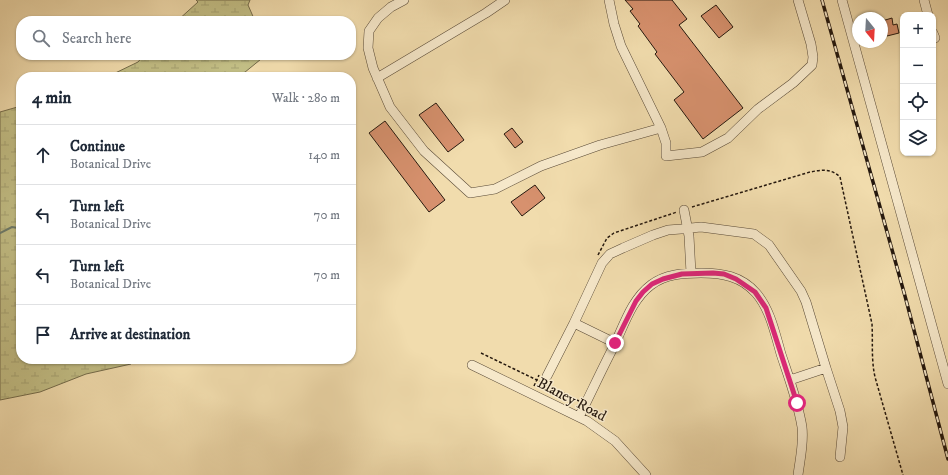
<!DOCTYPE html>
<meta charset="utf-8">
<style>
body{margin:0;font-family:"IM FELL DW Pica",serif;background:#f6f6f7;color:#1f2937}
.controls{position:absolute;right:12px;top:12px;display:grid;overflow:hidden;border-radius:8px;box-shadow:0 1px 3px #0004}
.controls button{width:36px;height:36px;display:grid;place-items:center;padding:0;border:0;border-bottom:1px solid #e0e1e3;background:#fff;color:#1f2937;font:20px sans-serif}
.compass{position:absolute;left:852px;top:12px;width:36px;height:36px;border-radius:50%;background:#fff;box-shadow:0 1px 3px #0004;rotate:162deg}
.stop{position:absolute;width:12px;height:12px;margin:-9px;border:3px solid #db2777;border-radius:50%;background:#fff}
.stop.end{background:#db2777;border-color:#fff;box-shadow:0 1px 4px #0008}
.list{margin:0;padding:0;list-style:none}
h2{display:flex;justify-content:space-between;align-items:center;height:52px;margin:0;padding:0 16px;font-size:17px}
h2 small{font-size:13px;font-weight:400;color:#747a83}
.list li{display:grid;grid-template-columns:26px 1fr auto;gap:12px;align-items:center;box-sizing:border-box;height:60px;padding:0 16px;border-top:1px solid #e0e1e3}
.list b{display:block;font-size:15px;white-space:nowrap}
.list p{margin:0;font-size:13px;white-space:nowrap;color:#747a83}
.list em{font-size:13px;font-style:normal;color:#747a83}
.icon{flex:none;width:22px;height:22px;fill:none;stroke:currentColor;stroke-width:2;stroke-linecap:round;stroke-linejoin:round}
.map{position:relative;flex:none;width:948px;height:475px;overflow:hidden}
.search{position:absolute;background:#fff;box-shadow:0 1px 3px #0004;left:16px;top:16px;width:340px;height:44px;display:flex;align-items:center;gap:10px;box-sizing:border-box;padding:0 14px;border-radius:16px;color:#747a83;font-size:15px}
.panel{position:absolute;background:#fff;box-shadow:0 1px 3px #0004;left:16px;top:72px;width:340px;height:292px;border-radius:16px}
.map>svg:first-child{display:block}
.wetland{fill:url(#wetland-marsh);stroke:#746b4a}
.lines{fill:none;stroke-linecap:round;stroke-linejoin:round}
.stream{stroke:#6c7a6a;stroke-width:2}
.building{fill:#d7916e;stroke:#25180e}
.minor-casing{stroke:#584936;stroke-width:10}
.path{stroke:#25180e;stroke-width:1.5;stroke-dasharray:3 2;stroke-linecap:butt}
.minor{stroke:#f6e8ca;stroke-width:9}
.rail-casing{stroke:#25180e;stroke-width:3.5}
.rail{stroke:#f6e8ca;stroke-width:2;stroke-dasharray:6;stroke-linecap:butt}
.route{stroke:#db2777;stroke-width:5}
.labels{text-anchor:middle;stroke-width:3;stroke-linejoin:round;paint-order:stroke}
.street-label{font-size:15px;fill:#25180e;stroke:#f6e8ca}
</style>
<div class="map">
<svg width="948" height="475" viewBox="0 0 948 475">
<defs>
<pattern id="wetland-marsh" width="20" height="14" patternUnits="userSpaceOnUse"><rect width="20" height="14" fill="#c2be85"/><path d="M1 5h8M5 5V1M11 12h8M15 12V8" fill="none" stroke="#a7a372"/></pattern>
</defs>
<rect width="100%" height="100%" fill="#f1dcad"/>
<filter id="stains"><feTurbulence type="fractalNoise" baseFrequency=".005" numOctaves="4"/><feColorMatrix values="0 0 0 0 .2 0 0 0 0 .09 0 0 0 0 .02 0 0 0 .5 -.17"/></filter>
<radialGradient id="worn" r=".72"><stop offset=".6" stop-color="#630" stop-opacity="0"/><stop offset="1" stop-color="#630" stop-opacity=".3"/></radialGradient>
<path class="wetland" d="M196 0H250L248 5 255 21H177L198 2Z
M144 55H266L239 77H107L138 62Z
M21 106V359H132L131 364 86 374 40 392 0 400V112Z"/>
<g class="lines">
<path class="stream" d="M0 233 12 227 18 228 21 232"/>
</g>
<path class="building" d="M625 0H672L687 19 679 25 743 108 703 139 674 100 684 92 655 54 657 52 638 26 640 24 630 11 633 9Z
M716 5 733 27 719 38 701 16Z
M892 18 893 25 897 24 899 33 887 36 885 28 882 29V21Z
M436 103 464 140 448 152 419 115Z
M385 121 445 200 429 212 369 133Z
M512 128 523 142 515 148 504 134Z
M535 185 545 198 522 216 511 202Z"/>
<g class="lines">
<defs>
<path id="minor" d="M404 0 391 7 378 18 369 31 368 48 373 68 390 107 424 151 470 193 495 189 541 166 600 145 661 128
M609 0 614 24 621 46 661 128 666 143V156L702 152 728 138 758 109 793 83 812 65 813 57 811 44 798 0
M842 0 948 384
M924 0 928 15
M933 33 935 38
M377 78 486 13 505 0
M684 210 689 236 691 273
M615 343 574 323 602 263 610 254 623 248 653 235 668 230 681 229 701 227 754 234 769 245 801 291 806 302 826 368
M472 365 587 421 615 441 646 475
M547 376 574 323
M790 380 826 368 840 411 843 427 840 457
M579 417C591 393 602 369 614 346 624 325 632 299 651 285 665 274 684 273 701 273 722 273 741 276 756 293 770 309 775 333 781 354 789 378 798 402 802 427 804 443 800 459 798 475"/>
</defs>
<use href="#minor" class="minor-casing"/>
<path class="path" d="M692 207 810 172C821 170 831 168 840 177L872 324C873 342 871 359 875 377L903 475
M598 255 607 238 614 233 677 212
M481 353 541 382
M545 384 579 401
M534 386 539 375"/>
<use href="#minor" class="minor"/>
<defs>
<path id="rail" d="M822 0 905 296 948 459"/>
</defs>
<use href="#rail" class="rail-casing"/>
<use href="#rail" class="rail"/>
</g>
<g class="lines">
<path class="route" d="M615 343 636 301 643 292 652 284 663 279 682 274 713 273 724 274 736 279 755 292 766 308 797 403"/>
</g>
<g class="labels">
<g class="street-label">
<text transform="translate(572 399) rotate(28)" y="5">Blaney Road</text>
</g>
</g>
<rect width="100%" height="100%" filter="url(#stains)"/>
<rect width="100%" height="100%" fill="url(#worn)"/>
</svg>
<div class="controls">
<button>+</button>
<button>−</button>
<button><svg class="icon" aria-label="locate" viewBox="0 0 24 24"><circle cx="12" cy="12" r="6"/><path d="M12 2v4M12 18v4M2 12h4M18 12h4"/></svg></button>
<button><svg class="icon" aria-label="layers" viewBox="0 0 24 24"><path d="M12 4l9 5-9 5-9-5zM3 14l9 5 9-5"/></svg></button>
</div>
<svg class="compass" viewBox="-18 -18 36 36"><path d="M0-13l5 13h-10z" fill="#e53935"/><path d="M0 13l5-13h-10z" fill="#747a83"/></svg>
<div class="stop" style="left:797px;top:403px"></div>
<div class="stop end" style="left:615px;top:343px"></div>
<div class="search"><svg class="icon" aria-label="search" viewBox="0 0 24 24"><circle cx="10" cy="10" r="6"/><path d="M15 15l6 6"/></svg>Search here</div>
<section class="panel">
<h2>4 min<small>Walk · 280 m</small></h2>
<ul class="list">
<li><svg class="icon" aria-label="ahead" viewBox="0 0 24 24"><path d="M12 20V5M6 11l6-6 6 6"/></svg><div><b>Continue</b><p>Botanical Drive</p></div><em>140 m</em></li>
<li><svg class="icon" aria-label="left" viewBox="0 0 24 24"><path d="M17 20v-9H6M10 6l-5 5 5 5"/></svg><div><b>Turn left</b><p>Botanical Drive</p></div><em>70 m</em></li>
<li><svg class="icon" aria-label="left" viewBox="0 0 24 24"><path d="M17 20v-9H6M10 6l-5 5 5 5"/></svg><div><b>Turn left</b><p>Botanical Drive</p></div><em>70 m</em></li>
<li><svg class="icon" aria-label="arrive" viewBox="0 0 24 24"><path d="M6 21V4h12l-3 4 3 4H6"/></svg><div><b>Arrive at destination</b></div></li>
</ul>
</section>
</div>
